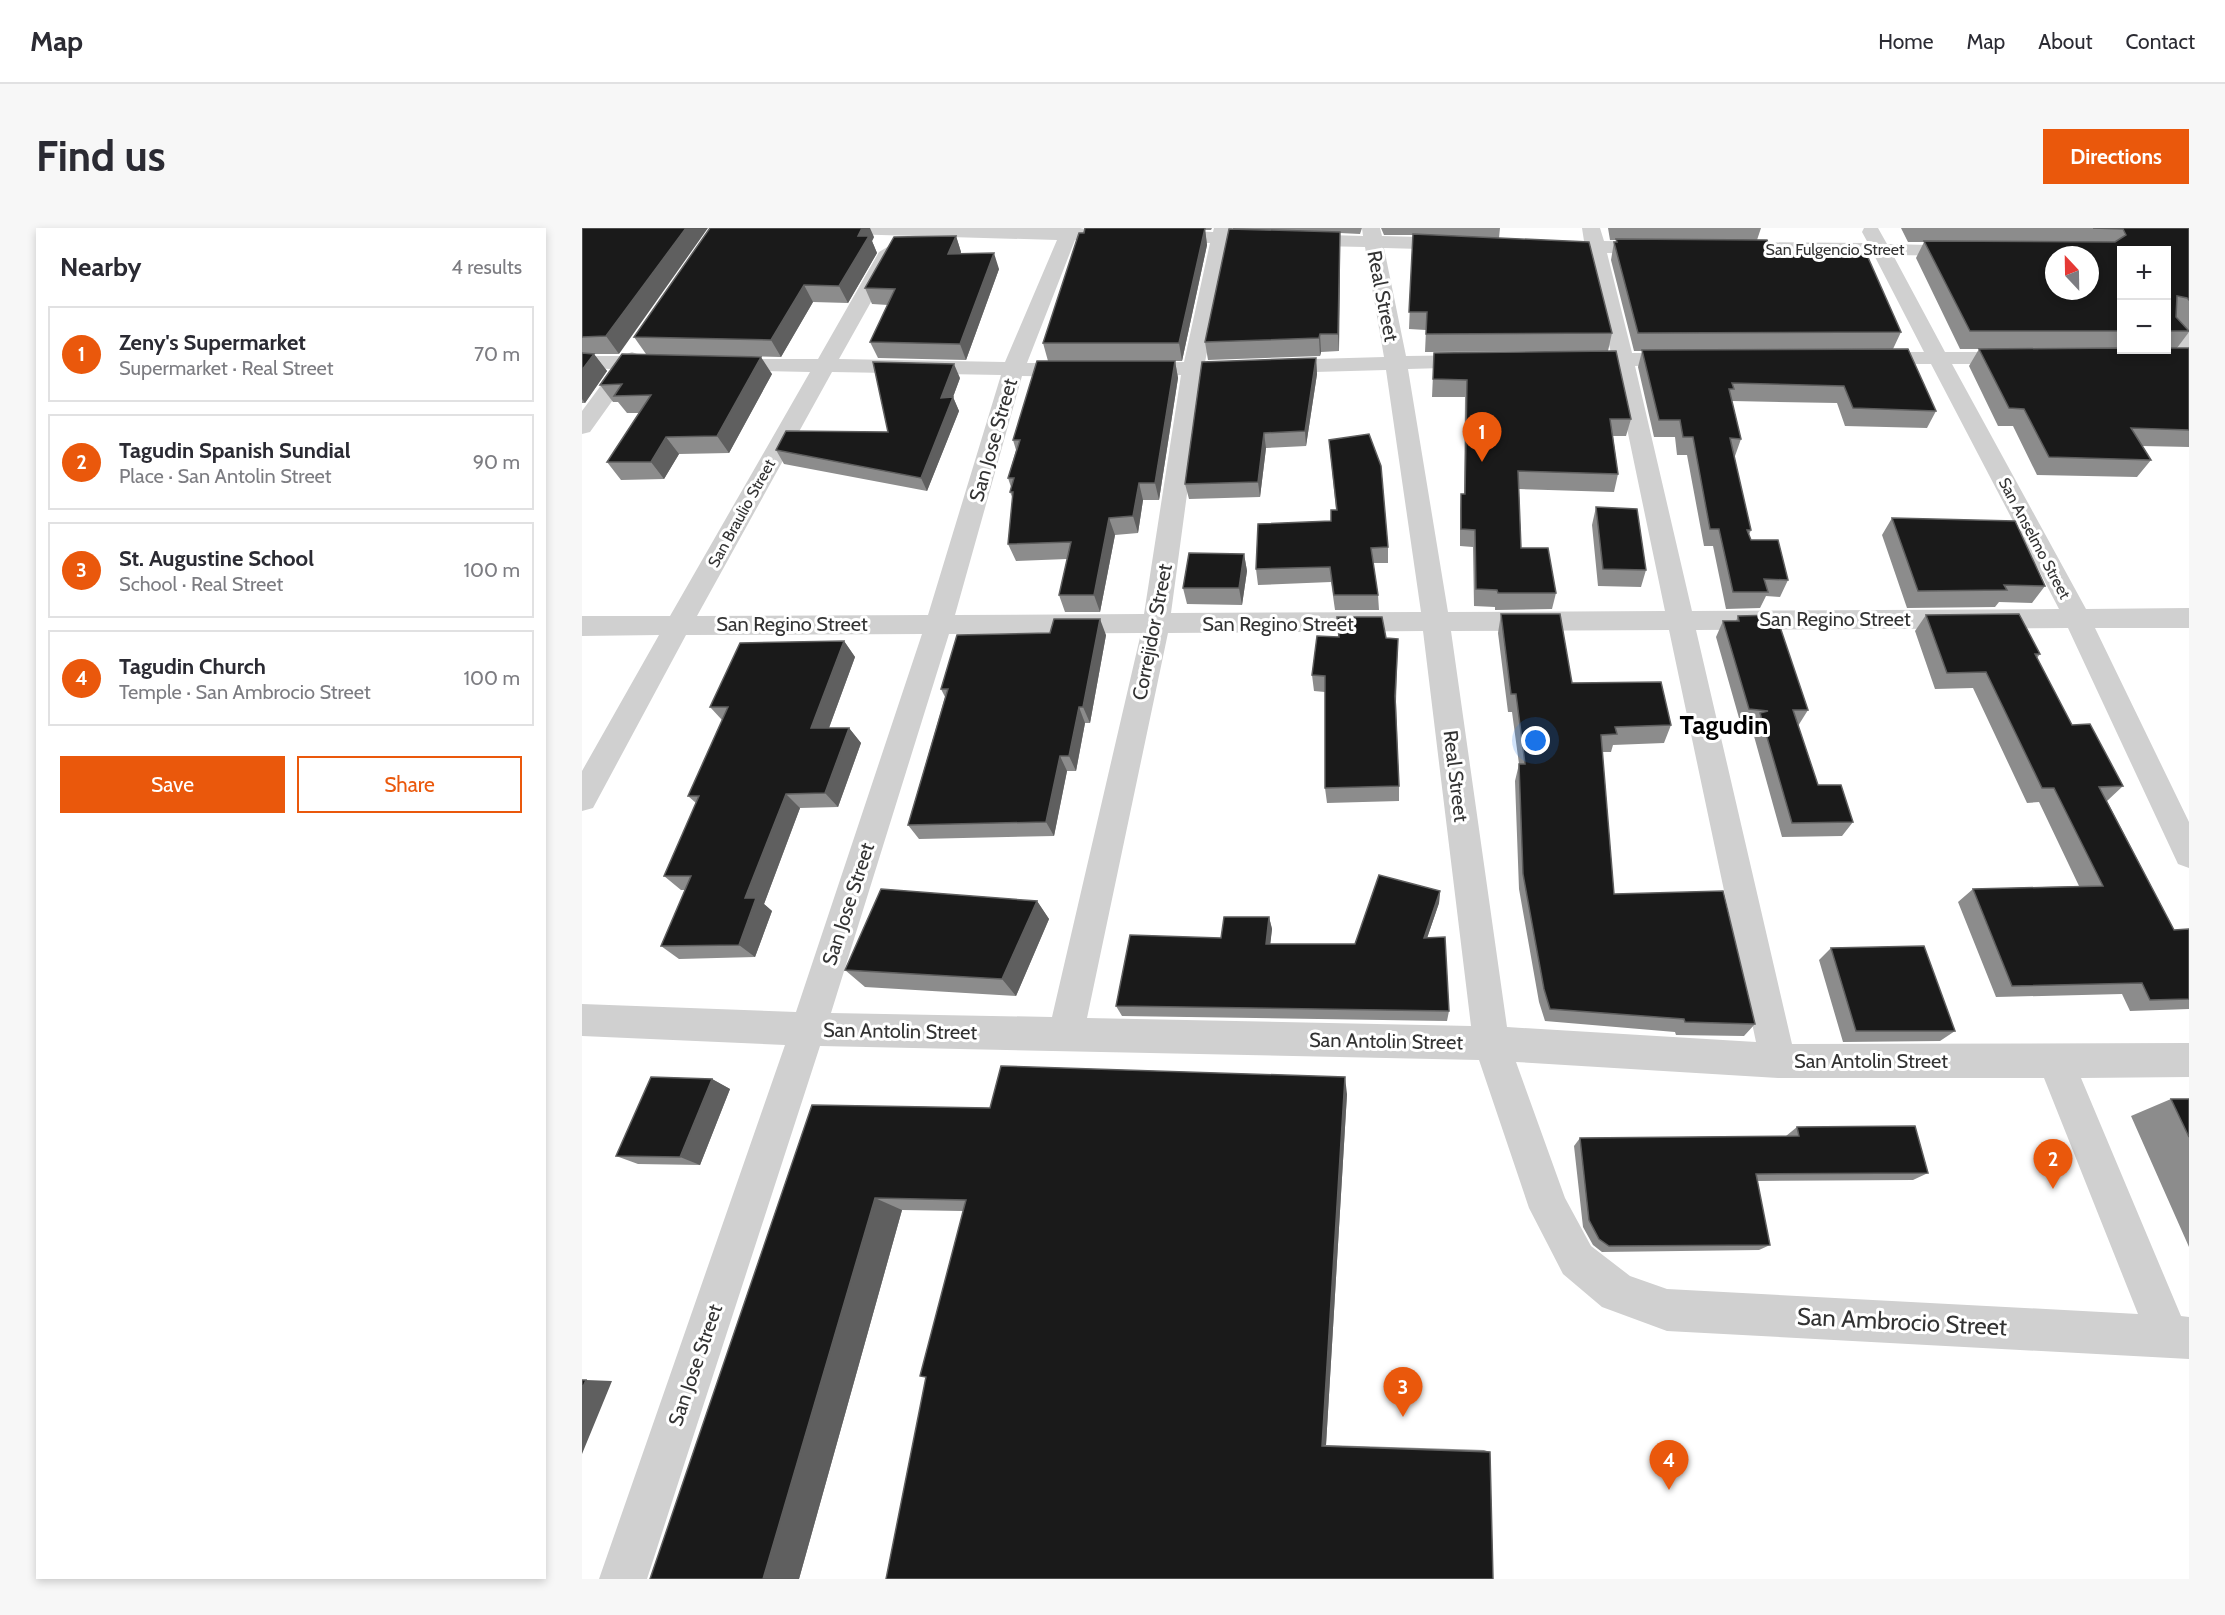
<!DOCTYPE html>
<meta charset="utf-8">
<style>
body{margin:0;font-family:Cabin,sans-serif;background:#f7f7f7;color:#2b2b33}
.controls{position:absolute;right:18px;top:18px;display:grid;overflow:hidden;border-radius:0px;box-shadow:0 3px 9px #0003}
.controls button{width:54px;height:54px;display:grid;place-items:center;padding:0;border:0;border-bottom:2px solid #e1e1e2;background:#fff;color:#2b2b33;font:30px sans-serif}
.compass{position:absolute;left:1463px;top:18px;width:54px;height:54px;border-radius:50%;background:#fff;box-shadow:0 3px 9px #0003;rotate:338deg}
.you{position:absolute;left:954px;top:513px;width:21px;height:21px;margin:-15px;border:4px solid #fff;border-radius:50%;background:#1a73e8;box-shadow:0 0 0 9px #1a73e833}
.badge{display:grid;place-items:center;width:39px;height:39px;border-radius:50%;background:#ea580c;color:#fff;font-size:20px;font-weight:700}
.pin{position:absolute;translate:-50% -50px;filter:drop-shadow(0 2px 3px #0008)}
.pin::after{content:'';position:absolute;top:32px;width:21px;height:18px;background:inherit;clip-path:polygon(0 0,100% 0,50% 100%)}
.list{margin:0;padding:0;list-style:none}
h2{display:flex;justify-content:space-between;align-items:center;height:78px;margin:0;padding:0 24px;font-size:26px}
h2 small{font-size:20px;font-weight:400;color:#7c7c81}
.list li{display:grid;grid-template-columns:39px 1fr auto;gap:18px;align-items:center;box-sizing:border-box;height:96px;margin:0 12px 12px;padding:0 12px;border:2px solid #e1e1e2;border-radius:0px}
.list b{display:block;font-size:22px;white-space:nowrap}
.list p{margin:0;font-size:20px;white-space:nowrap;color:#7c7c81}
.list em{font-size:20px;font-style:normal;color:#7c7c81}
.actions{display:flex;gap:12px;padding:18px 24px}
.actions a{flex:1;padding:14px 0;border:2px solid #ea580c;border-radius:0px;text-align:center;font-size:21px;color:#ea580c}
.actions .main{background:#ea580c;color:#fff}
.map{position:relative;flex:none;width:1607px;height:1351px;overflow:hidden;border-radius:0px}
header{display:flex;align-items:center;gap:36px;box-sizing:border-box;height:84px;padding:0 30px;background:#fff;border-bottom:2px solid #e1e1e2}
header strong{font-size:28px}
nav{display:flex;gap:33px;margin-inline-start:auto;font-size:21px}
.intro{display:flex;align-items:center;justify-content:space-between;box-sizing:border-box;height:144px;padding:0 36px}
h1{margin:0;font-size:42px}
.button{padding:15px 27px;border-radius:0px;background:#ea580c;color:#fff;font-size:21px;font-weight:700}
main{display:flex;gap:36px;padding:0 36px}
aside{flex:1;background:#fff;border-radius:0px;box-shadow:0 3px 9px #0003}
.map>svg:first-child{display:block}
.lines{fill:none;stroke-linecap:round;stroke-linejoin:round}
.minor{fill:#d0d0d0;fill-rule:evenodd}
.wall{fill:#8c8c8c;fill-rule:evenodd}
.shaded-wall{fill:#5f5f5f}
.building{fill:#1a1a1a;stroke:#5f5f5f;stroke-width:1.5;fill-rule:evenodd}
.labels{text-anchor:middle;stroke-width:6;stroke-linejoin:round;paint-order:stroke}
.far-street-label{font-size:16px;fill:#333;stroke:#fff}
.street-label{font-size:20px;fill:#333;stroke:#fff}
.near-street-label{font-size:24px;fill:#333;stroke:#fff}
.district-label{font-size:26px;font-weight:bold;fill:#000;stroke:#fff}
</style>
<header>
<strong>Map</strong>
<nav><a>Home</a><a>Map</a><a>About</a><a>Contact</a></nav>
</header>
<div class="intro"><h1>Find us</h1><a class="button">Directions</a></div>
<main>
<aside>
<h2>Nearby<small>4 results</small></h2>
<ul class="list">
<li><span class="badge">1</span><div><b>Zeny's Supermarket</b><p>Supermarket · Real Street</p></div><em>70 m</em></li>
<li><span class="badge">2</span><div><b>Tagudin Spanish Sundial</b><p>Place · San Antolin Street</p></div><em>90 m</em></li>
<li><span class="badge">3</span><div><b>St. Augustine School</b><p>School · Real Street</p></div><em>100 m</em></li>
<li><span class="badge">4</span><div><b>Tagudin Church</b><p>Temple · San Ambrocio Street</p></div><em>100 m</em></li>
</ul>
<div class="actions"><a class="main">Save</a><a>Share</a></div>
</aside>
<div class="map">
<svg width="1607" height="1351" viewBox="0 0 1607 1351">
<rect width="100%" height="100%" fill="#fff"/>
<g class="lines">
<path class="minor" d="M256 0H498L513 3 515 7 506 13 493 12 445 135H498L506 137 509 142 506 147 498 149 440 148 373 387 562 386 599 147 550 149 542 147 539 142 542 137 550 135 602 134 628 15 579 14 570 8 579 2 631 4 632 0H650V4L781 8 780 0H798L800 8 875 10 885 16 875 22 802 20 824 128 897 127 905 128 908 133 905 138 897 139 826 141 866 384 1083 383 1032 138 983 137 980 132 983 127 1029 125 1005 24H963L953 18 963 12 1002 13 1000 0H1018L1022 13 1076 14 1086 20 1076 26 1025 25 1050 125H1101L1109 126 1112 131 1109 136 1101 137 1053 138 1110 383 1477 381 1349 136H1285L1277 135 1274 130 1277 125 1285 124H1342L1292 27 1143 26 1133 20 1143 14 1286 15 1280 4 1282 0H1296L1305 16 1389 18 1392 22 1389 26 1382 28 1311 27 1363 124H1437L1445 125 1448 130 1445 135 1437 136H1370L1504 381 1607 380V400H1513L1607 594V640L1596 636 1486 400 1114 402 1210 816 1607 815V849L1499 850 1599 1088 1607 1089V1131L1085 1103 1020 1079 981 1046 947 980 897 832 238 818 65 1351H17L203 817 0 808V776L214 784 340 406 104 407 11 580 0 583V543L77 407 0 408V388H88L228 144 139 142 131 141 128 136 131 131H236L297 24 307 18 317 24 257 131 423 134 475 12 265 6ZM647 16 783 19 802 129 623 134ZM804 142 839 384 589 385 621 147ZM250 144 419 147 346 387 115 388ZM1087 402 1174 814 925 799 869 403ZM841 403 889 798 505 790 586 405ZM559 405 470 789 249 785 367 406ZM934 834 1196 850H1462L1556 1086 1085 1061 1048 1048 1009 1018 983 970Z
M1584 87 1591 89 1607 105V124L1599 123 1584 106Z
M50 124 60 128 86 130 89 135 86 140 53 141 8 204 0 206V183L31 141 0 140V128H40Z"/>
</g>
<path class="wall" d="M0 0 37 126H12L25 143 3 175H0Z
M503 0H630L629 2H623L625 17 600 133H466L461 115Z
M651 0H780L778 6 758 5 757 123 739 124 738 128 626 132 623 114Z
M799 0H918L917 10 1030 105 1026 123 843 124 844 102 827 101 831 7H802Z
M1026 0H1179L1175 12 1189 23 1319 104 1311 121 1354 183 1345 200 1263 198 1255 175 1150 173 1159 211 1153 228H1152L1169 302 1167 307 1169 312 1206 352 1198 369 1184 368 1178 380 1144 381 1131 318H1122L1105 227H1095L1093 209H1072L1056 139 1060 123H1052L1029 32 1032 14H1034V12H1028Z
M1319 0H1607V104L1595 120H1607V219L1560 218 1569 232 1555 249 1455 247 1431 198H1416L1387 138 1397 121H1378L1334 30 1342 14H1326ZM1539 22H1584V122H1539Z
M374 8 379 24V26L417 41 384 132 296 130 288 114 306 77 290 76 283 60Z
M292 9 290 13 295 25 266 75 231 74 199 129 154 128 190 146 147 225 97 226 82 251 39 252 25 234 57 185H45L36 174H31L18 157 64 126 52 109Z
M852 125 1049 191 1044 208H1031L1036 246 1032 264 937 261 939 320 974 365 970 381 913 382V379L892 378 891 319 878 318V283L879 266H882L883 169H850Z
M734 130 735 146 724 218 684 220 678 269 607 271 603 256Z
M593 133 596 150 577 272H561L556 305 533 307 518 384H483L477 367 485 331 434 333 426 316 431 271 428 264 429 259 426 250 434 222 431 212Z
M378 150 371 169 377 183 345 263 202 236 194 222 306 204Z
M747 212 806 319V335H791L796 367 797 382H753L749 354 676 357 674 341 749 293 754 282Z
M1014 279 1064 342 1059 359 1016 358 1010 297Z
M1310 290 1463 358 1450 375 1417 374 1413 379 1325 380 1300 307Z
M662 326 665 343 660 377 605 376 601 360Z
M919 386 990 455 1089 497 1082 515 1031 517 1029 524H1020L1032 666 1173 796 1162 808 1094 807 1093 804 963 793 957 774 937 661 933 553 937 536 930 484H926L916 405Z
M1344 387 1458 426 1455 430 1490 497 1541 558 1525 573 1592 702 1607 701V781L1548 783 1540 766 1414 769 1376 674 1391 661 1497 658 1457 574 1445 575 1391 460 1353 461 1333 403Z
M1156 388 1226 482 1216 498 1236 557 1271 594 1260 608 1200 609 1170 501 1172 498 1159 497 1134 409 1141 393H1154Z
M755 389 804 410 816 411 814 474 817 558V573L745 575 743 560V464L732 463 730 447 756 408Z
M524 407 508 495H503L494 543H485L472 608 337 611 326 597 363 469 359 461Z
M262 413 273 429 247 500H267L279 515 256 579 218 580 182 676 190 683 173 729 97 731 79 718 103 662H99L82 648 114 575 106 568 140 492 128 479Z
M858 663 857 675 845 710 867 783 865 793 540 788 534 778 639 710 687 689 690 701 688 716H773Z
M455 673 467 691 434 768 283 759 263 742Z
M1249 720 1373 803 1358 813 1261 814 1237 732Z
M130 851 148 861 118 937 56 936 34 928Z
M765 866 744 1217 902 1222 908 1224 911 1351 381 983 320 982 217 1351H68L230 877 408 880Z
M1589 871H1607V1019L1549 888Z
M1215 899 1346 945 1331 952 1175 953 1188 1017 1177 1022 1020 1024 1011 1017 1001 999 992 918 998 910 1204 908Z"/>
<path class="shaded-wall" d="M104 0H126L37 126 24 108Z
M280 0H288L292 9 290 13 295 25 266 75 257 58 276 8Z
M623 0 625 17 600 133 597 115Z
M758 4V22L757 123 756 106Z
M374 8 379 24 372 42 366 26Z
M412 25 417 41 384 132 378 116Z
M222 57 231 74 199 129 189 112Z
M738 106 739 124 738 128 737 110Z
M12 126 25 143 3 175 0 171V142Z
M179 129 190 146 147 225 135 208Z
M734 130 735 146 724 218 723 203Z
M593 133 596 150 577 272 573 255Z
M372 136 378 150 368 177 371 169 377 183 345 263 339 250 359 170Z
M682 205 684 220 678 269 676 254Z
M84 209 97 226 82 251 69 234Z
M557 255 561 272 556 305 551 288Z
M527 290 533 307 518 384 512 367Z
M662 326 665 343 660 377 657 360Z
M518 391 524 407 508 495 501 479Z
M262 413 273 429 241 516 229 500Z
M497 479 503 495 494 543 487 528Z
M267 500 279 515 256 579 243 565Z
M478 528 485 543 472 608 464 594Z
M204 566 218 580 182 676 190 683 173 729 157 717 163 670Z
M858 663 857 675 841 722 842 710Z
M455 673 467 691 434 768 420 751Z
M687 689 690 701 687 728 684 716Z
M763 849 765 866 744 1217 740 1218Z
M130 851 148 861 118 937 98 929Z
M293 970 320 982 217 1351H181Z
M4 1152 30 1153 0 1226V1161Z"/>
<path class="building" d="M0 0H104L24 108 0 109Z
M128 0H280L276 8H287L257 58 222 57 189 112 52 109Z
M503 0H623L597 115H461L497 5H502Z
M1511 0H1607V72L1605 70 1595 68 1594 89 1607 103H1584V22H1539V103H1388L1342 13 1533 14 1544 7 1541 1ZM1472 27H1508V63H1472Z
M647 1 758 4 756 106H738L737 110 623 114Z
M831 6 1007 14 1030 105 844 106 845 84H827Z
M374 8 366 26 412 25 378 116 288 114 313 61 283 60 312 9Z
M1034 11 1185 12 1189 23 1284 25 1319 104 1056 105 1032 14H1035Z
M1539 120V122H1584V120H1607V202L1549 200 1569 232 1467 229 1442 181 1427 180 1397 121Z
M1326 121 1354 183 1271 180 1262 158 1150 155 1152 161H1147L1159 211 1148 210 1169 302H1165L1169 312H1196L1206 352 1182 351 1186 364H1151L1137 301H1128L1111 209H1101L1098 192H1077L1060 122Z
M1034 123 1049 191H1028L1036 246 936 243 939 320H966L974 365H916L915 362 894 361 893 302 879 301V266H883L885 152 851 151 852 125Z
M0 125 12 126 0 142Z
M40 126 179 129 135 208 84 209 69 234H25L69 167 32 168 40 156 18 157Z
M734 130 723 203 682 205 676 254 603 256 620 134Z
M455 133H593L573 255H557L551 288 527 290 512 367H477L489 314 426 316 431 264H428L432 250H426L438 212H431Z
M291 134 372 136 359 170 371 169 339 250 194 222 204 203 306 204Z
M787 206 799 238 806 319 789 320 796 367H752L748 339 674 341 676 296 749 293V282H755L747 212Z
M1014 279 1055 281 1064 342 1021 341Z
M1310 290 1433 293 1463 358 1422 357 1425 362 1336 363Z
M607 325 662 326 657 360H601Z
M919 386H978L990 455 1079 454 1089 497 1033 499 1035 506 1019 507 1032 666 1141 663 1173 796 1103 794 1102 791 968 781 962 761 941 646 937 536H943L934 466H929Z
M1437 386 1458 426H1453L1490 497 1508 496 1541 558 1517 559 1592 702 1607 701V771L1568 772 1560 755 1430 758 1391 661 1521 658 1472 560H1460L1404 444 1365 445 1344 387Z
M1194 387 1226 482H1211L1236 557H1259L1271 594 1210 595 1178 485 1186 483 1167 481 1141 393H1157L1156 388Z
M755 389H800L804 410 816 411 813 468 817 558 743 560V448L730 447 735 408 757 409Z
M472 391H518L501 479H497L487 528H478L464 594 326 597 366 461H359L375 407 468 405Z
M262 413 229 500H267L243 565 204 566 163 670H174L157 717 79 718 109 648H82L117 568H106L146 479H128L158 415Z
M797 647 858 663 842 710 863 709 867 783 534 778 548 707 639 710 642 689H687L684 716H773Z
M299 661 455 673 420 751 263 742Z
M1342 718 1373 803H1274L1249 720Z
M419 838 763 849 740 1218 908 1224 911 1351H304L344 1149 338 1148 384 972 293 970 181 1351H68L230 877 408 880Z
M69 849 130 851 98 929 34 928Z
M1589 871H1607V909Z
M1333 898 1346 945 1174 946 1188 1017 1027 1018 1017 1011 1007 992 998 910 1217 908 1215 899Z
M0 1152H4L0 1161Z"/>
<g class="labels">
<g class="far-street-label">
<text x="1253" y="27">San Fulgencio Street</text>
<text transform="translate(159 285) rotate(-61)" y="6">San Braulio Street</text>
<text transform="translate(1453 310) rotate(62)" y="6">San Anselmo Street</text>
</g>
<g class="street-label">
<text transform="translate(801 68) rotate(79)" y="7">Real Street</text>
<text transform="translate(411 212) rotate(-74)" y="7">San Jose Street</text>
<text x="1253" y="398">San Regino Street</text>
<text x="210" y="403">San Regino Street</text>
<text x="696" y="403">San Regino Street</text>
<text transform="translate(570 404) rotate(-79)" y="7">Correjidor Street</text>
<text transform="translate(874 548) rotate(83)" y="7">Real Street</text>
<text transform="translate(266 676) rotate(-72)" y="7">San Jose Street</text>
<text transform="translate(318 803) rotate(1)" y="7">San Antolin Street</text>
<text transform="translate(804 813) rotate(1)" y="7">San Antolin Street</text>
<text x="1289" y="840">San Antolin Street</text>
<text transform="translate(113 1137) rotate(-71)" y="7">San Jose Street</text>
</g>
<g class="near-street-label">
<text transform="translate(1320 1094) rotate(3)" y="8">San Ambrocio Street</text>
</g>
<g class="district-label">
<text x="1142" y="506">Tagudin</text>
</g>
</g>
</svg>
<div class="controls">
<button>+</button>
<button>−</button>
</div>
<svg class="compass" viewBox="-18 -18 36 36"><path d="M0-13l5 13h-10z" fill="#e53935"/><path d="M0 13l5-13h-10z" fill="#7c7c81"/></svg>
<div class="you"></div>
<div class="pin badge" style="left:900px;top:234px">1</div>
<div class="pin badge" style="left:1471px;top:961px">2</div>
<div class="pin badge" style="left:821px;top:1189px">3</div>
<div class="pin badge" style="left:1087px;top:1262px">4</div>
</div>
</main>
